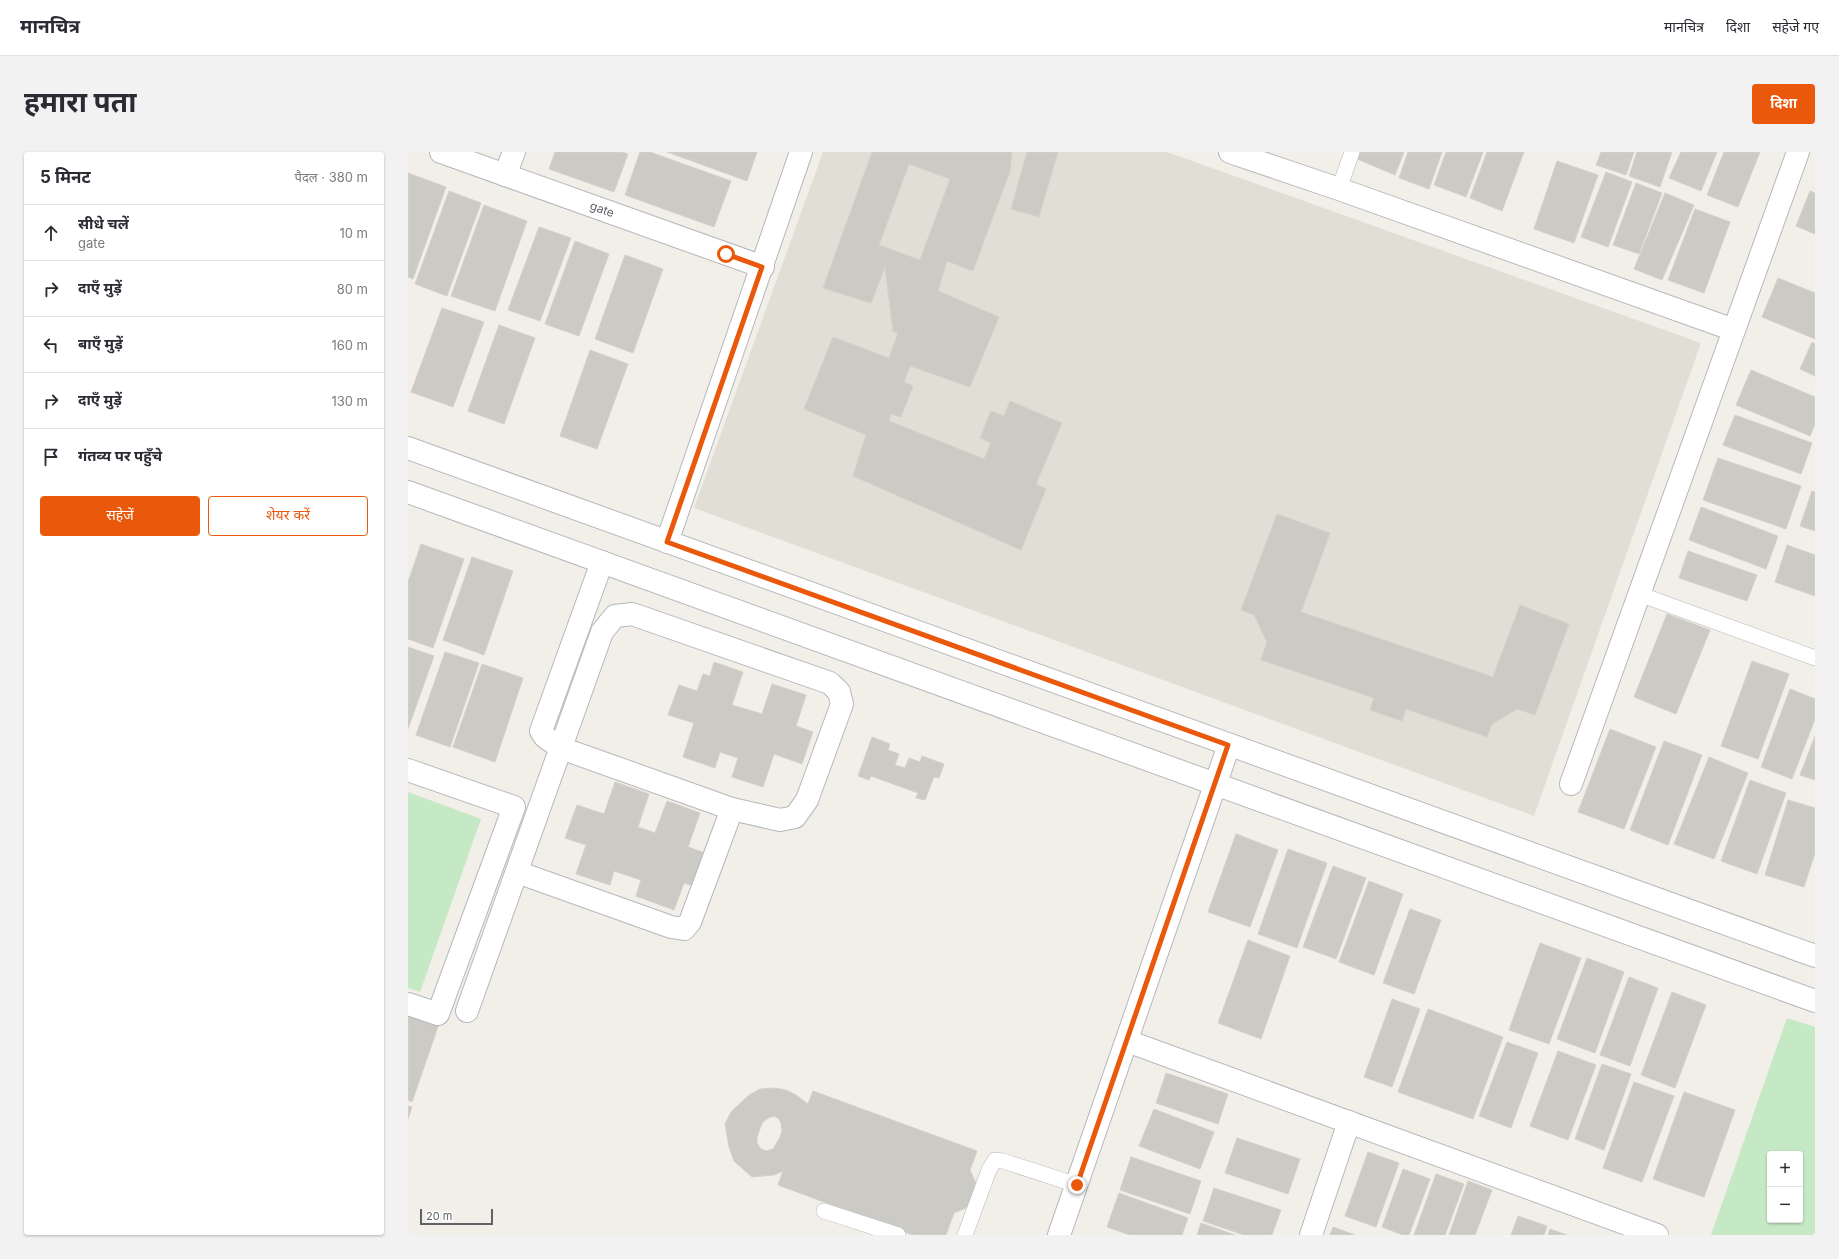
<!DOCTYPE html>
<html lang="hi">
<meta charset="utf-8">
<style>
body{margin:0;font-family:Inter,"Noto Sans Devanagari",sans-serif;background:#f2f2f3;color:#2b2b33}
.controls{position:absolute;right:12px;bottom:12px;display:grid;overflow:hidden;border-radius:4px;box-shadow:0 1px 3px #0004}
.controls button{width:36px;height:36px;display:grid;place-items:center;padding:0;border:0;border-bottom:1px solid #e1e1e2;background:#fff;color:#2b2b33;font:20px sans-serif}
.scale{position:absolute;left:12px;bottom:10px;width:73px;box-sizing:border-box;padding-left:4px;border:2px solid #5f6368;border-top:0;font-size:11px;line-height:14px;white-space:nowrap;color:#5f6368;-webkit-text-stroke:3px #fff;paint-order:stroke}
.stop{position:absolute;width:12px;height:12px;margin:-9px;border:3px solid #ea580c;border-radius:50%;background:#fff}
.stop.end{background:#ea580c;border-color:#fff;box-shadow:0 1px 4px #0008}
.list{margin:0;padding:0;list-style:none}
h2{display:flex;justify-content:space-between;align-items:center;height:52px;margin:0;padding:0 16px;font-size:17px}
h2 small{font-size:13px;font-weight:400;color:#7c7c81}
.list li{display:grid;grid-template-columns:26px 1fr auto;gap:12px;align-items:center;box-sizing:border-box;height:56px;padding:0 16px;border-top:1px solid #e1e1e2}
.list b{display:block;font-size:15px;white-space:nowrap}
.list p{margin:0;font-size:13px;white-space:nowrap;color:#7c7c81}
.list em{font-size:13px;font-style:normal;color:#7c7c81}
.actions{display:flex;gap:8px;padding:12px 16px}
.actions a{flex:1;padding:9px 0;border:1px solid #ea580c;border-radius:4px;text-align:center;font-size:14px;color:#ea580c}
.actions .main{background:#ea580c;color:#fff}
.icon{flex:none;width:22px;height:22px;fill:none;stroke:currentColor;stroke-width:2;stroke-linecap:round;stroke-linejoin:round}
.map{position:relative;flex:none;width:1407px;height:1083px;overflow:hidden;border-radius:4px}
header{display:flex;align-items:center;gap:24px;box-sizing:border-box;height:56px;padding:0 20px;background:#fff;border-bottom:1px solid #e1e1e2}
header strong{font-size:19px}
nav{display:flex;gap:22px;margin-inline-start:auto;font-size:14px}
.intro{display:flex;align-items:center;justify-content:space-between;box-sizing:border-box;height:96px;padding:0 24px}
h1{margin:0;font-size:28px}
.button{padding:10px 18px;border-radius:4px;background:#ea580c;color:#fff;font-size:14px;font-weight:700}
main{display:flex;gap:24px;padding:0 24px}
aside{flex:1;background:#fff;border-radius:4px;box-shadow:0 1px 3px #0004}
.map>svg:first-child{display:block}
.education{fill:#e1ded6}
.green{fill:#c5e8c5;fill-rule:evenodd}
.building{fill:#cccac5;stroke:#d6d1c6;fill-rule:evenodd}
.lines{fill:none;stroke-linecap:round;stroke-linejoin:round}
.service-casing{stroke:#b5b8bc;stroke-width:16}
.minor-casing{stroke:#b5b8bc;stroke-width:24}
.tertiary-casing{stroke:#b5b8bc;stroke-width:24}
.service{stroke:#fff;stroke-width:15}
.minor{stroke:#fff;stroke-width:22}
.tertiary{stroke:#fff;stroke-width:22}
.route{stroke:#ea580c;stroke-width:5}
.labels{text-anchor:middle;stroke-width:3.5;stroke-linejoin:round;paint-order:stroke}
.street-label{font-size:12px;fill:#5f6368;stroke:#fff}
</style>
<header>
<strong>मानचित्र</strong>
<nav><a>मानचित्र</a><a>दिशा</a><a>सहेजे गए</a></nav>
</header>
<div class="intro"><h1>हमारा पता</h1><a class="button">दिशा</a></div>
<main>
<aside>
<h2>5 मिनट<small>पैदल · 380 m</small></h2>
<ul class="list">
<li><svg class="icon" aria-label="ahead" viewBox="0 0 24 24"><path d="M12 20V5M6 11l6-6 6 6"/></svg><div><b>सीधे चलें</b><p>gate</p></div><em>10 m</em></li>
<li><svg class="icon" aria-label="right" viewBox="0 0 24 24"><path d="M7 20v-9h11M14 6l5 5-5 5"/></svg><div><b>दाएँ मुड़ें</b></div><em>80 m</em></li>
<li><svg class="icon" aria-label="left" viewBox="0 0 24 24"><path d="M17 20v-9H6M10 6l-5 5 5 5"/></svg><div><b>बाएँ मुड़ें</b></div><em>160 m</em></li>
<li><svg class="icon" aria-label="right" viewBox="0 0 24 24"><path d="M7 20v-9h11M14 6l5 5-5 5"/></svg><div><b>दाएँ मुड़ें</b></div><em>130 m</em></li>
<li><svg class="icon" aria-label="arrive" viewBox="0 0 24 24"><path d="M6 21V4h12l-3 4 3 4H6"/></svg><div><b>गंतव्य पर पहुँचे</b></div></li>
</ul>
<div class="actions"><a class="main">सहेजें</a><a>शेयर करें</a></div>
</aside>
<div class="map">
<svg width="1407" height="1083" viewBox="0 0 1407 1083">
<rect width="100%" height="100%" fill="#f1efe8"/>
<path class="education" d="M415 0H759L1293 191 1126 664 286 356Z"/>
<path class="green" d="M0 640 73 667 12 840 0 836Z
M1379 866 1407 875V1083H1303ZM1362 1002H1392V1068H1362Z"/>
<path class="building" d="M147 0H213L220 2 206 40 141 17Z
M232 0H242L323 29 306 75 217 43Z
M259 0H349L339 29Z
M464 0H604L602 19 565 119 539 109 530 139 591 165 562 235 502 214 496 230 505 234 493 265 483 262 481 269 576 307 583 291 572 286 583 259 596 264 602 249 654 271 628 332 638 337 613 398 445 324 458 283 396 257 425 185 481 206 490 181 485 179 477 115 463 151 415 136ZM501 12 542 27 512 108 471 93Z
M619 0H650L631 65 603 57Z
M952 0H996L987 23 949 7Z
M1000 0H1034L1021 37 991 26Z
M1038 0H1075L1058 45 1026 33Z
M1079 0H1116L1094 59 1062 46Z
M1193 0H1226L1218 23 1188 13Z
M1229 0H1264L1252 35 1221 24Z
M1273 0H1309L1293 39 1261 26Z
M1316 0H1352L1330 55 1299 43Z
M1149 9 1190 23 1166 91 1126 77Z
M1198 20 1224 30 1200 95 1173 85Z
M0 21 38 35 5 127 0 125Z
M1228 31 1254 41 1231 102 1205 93Z
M41 39 73 51 39 144 7 132Z
M1402 39 1407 41V82L1388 74Z
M1257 41 1286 53 1254 128 1226 117Z
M76 53 119 69 87 159 43 144Z
M1287 57 1322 70 1296 141 1260 128Z
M131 75 163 86 132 169 100 158Z
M167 89 201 102 171 184 137 172Z
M217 103 255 117 225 201 187 187Z
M1370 126 1407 141V187L1354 165Z
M34 156 76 170 45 255 3 240Z
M91 173 127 186 96 272 60 259Z
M1404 190 1407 192V224L1392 217Z
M182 198 220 212 189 297 152 284Z
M1343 218 1407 245V272L1402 284 1328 253Z
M1327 263 1404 291 1393 322 1315 293Z
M1310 306 1393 334 1378 377 1295 348Z
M1404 339 1407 340V379L1392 374Z
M1293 355 1370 384 1358 417 1281 388Z
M869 362 922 381 893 460 1085 525 1112 453 1161 472 1127 563 1109 557 1084 572 1079 585 998 557 994 569 962 558 966 546 853 508 859 490 846 463 833 458Z
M13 392 56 407 25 496 0 487V430Z
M1379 393 1407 403V444L1367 430Z
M1280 399 1349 423 1339 449 1271 426Z
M64 405 105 419 76 503 35 488Z
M1259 462 1302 478 1268 562 1226 545Z
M0 495 26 504 0 577Z
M37 500 71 511 42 595 8 583Z
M1344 509 1381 522 1350 607 1313 594Z
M306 510 335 520 324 553 354 562 364 532 398 543 388 574 405 580 394 612 366 602 355 635 324 625 330 606 312 600 307 616 275 605 286 571 260 563 271 533 289 539 295 522 302 524Z
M74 512 115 526 87 610 45 595Z
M1382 537 1407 547V567L1384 627 1353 615Z
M1202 577 1248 595 1216 677 1170 660Z
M1407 584V628L1392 623Z
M464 585 482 592 480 598 491 602 487 613 497 616 501 606 512 610 514 604 536 612 531 626 526 625 517 648 508 646 510 641 463 624 461 628 450 624Z
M1256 589 1294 603 1260 693 1222 678Z
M1301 605 1340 621 1306 707 1266 692Z
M1342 628 1378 641 1349 722 1313 709Z
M207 630 241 642 230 675 247 681 259 649 292 661 280 695 303 703 292 736 276 731 266 758 228 744 233 728 206 719 202 733 168 722 178 693 157 686 169 653 196 662Z
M1380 648 1407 656V701L1396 735 1357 723Z
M828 682 870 698 842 775 800 760Z
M880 697 919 711 889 796 850 782Z
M925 714 958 726 928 807 895 795Z
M961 729 995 742 966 823 931 810Z
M1002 757 1033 768 1006 842 975 831Z
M840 788 882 804 853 887 810 871Z
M1132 791 1173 806 1141 892 1101 878Z
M1179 806 1216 820 1187 901 1149 887Z
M1221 825 1250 836 1222 914 1192 903Z
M1264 840 1298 853 1267 936 1233 923Z
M984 847 1012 857 984 935 956 925Z
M3 856 33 866 4 950 0 948V865Z
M1020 857 1095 885 1065 967 990 940Z
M1099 890 1130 901 1103 976 1071 964Z
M1150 899 1188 913 1160 988 1122 974Z
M1194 912 1223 922 1196 998 1167 987Z
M758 921 820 942 810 972 748 951Z
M1226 930 1266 944 1234 1030 1195 1016Z
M366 936 378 938 388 943 400 952 405 939 569 999 562 1018 568 1031 560 1055 546 1061 538 1083H505L370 1033 375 1019 366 1023 344 1025 326 1009 321 995 317 972 323 960 341 943 352 937ZM366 964 370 966 373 971 374 979 372 985 365 997 359 999 353 997 349 991V985L354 971 360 966Z
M1276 940 1327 958 1296 1045 1245 1027Z
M0 954 4 955 0 967Z
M746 957 806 980 792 1017 731 994Z
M829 986 892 1007 880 1042 817 1021Z
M960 1000 991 1011 968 1075 937 1064Z
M723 1005 793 1029 782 1062 712 1038Z
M995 1017 1022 1027 1001 1083H995L974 1075Z
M1028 1022 1056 1032 1037 1083H1006Z
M1060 1029 1084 1038 1067 1083H1041Z
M806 1036 873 1058 864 1083H836L795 1069Z
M711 1041 780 1066 774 1083H722L699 1075Z
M1110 1064 1139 1074 1136 1083H1103Z
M793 1071 827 1083H789Z
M925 1075 947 1083H922Z
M1142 1077 1159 1083H1140Z"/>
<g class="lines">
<defs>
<path id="service" d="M931 37 944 0
M1231 442 1407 506
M416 1059 490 1083
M557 1083 581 1018 587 1008 595 1009 669 1033"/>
<g id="minor">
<path id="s1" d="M33 0 355 115"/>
<path d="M822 0 931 37 1326 178"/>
<path d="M97 23 106 0"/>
<path d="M259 390 393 0"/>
<path d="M0 618 106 655 30 862 0 852"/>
<path d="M1163 632 1390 0"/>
<path d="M109 720 263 775 276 777 282 770 324 657 153 596 137 585 133 579 194 410"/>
<path d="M59 859 194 480 207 464 224 462 422 531 431 540 434 552 399 648 387 665 372 668 324 657"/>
<path d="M719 889 1249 1083"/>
<path d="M651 1083 821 593"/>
<path d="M903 1083 941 970"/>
</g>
<path id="tertiary" d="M0 296 1407 804
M0 340 1407 849"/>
</defs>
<use href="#service" class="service-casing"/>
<use href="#minor" class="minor-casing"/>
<use href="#tertiary" class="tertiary-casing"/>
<use href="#service" class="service"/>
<use href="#minor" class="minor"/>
<use href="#tertiary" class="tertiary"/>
</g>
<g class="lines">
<path class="route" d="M318 102 354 115 259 390 820 593 669 1033"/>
</g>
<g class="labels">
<g class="street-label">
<text dy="4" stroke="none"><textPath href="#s1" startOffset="171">gate</textPath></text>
</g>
</g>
</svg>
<div class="controls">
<button>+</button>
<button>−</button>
</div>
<div class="scale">20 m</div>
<div class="stop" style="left:318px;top:102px"></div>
<div class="stop end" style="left:669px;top:1033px"></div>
</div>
</main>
